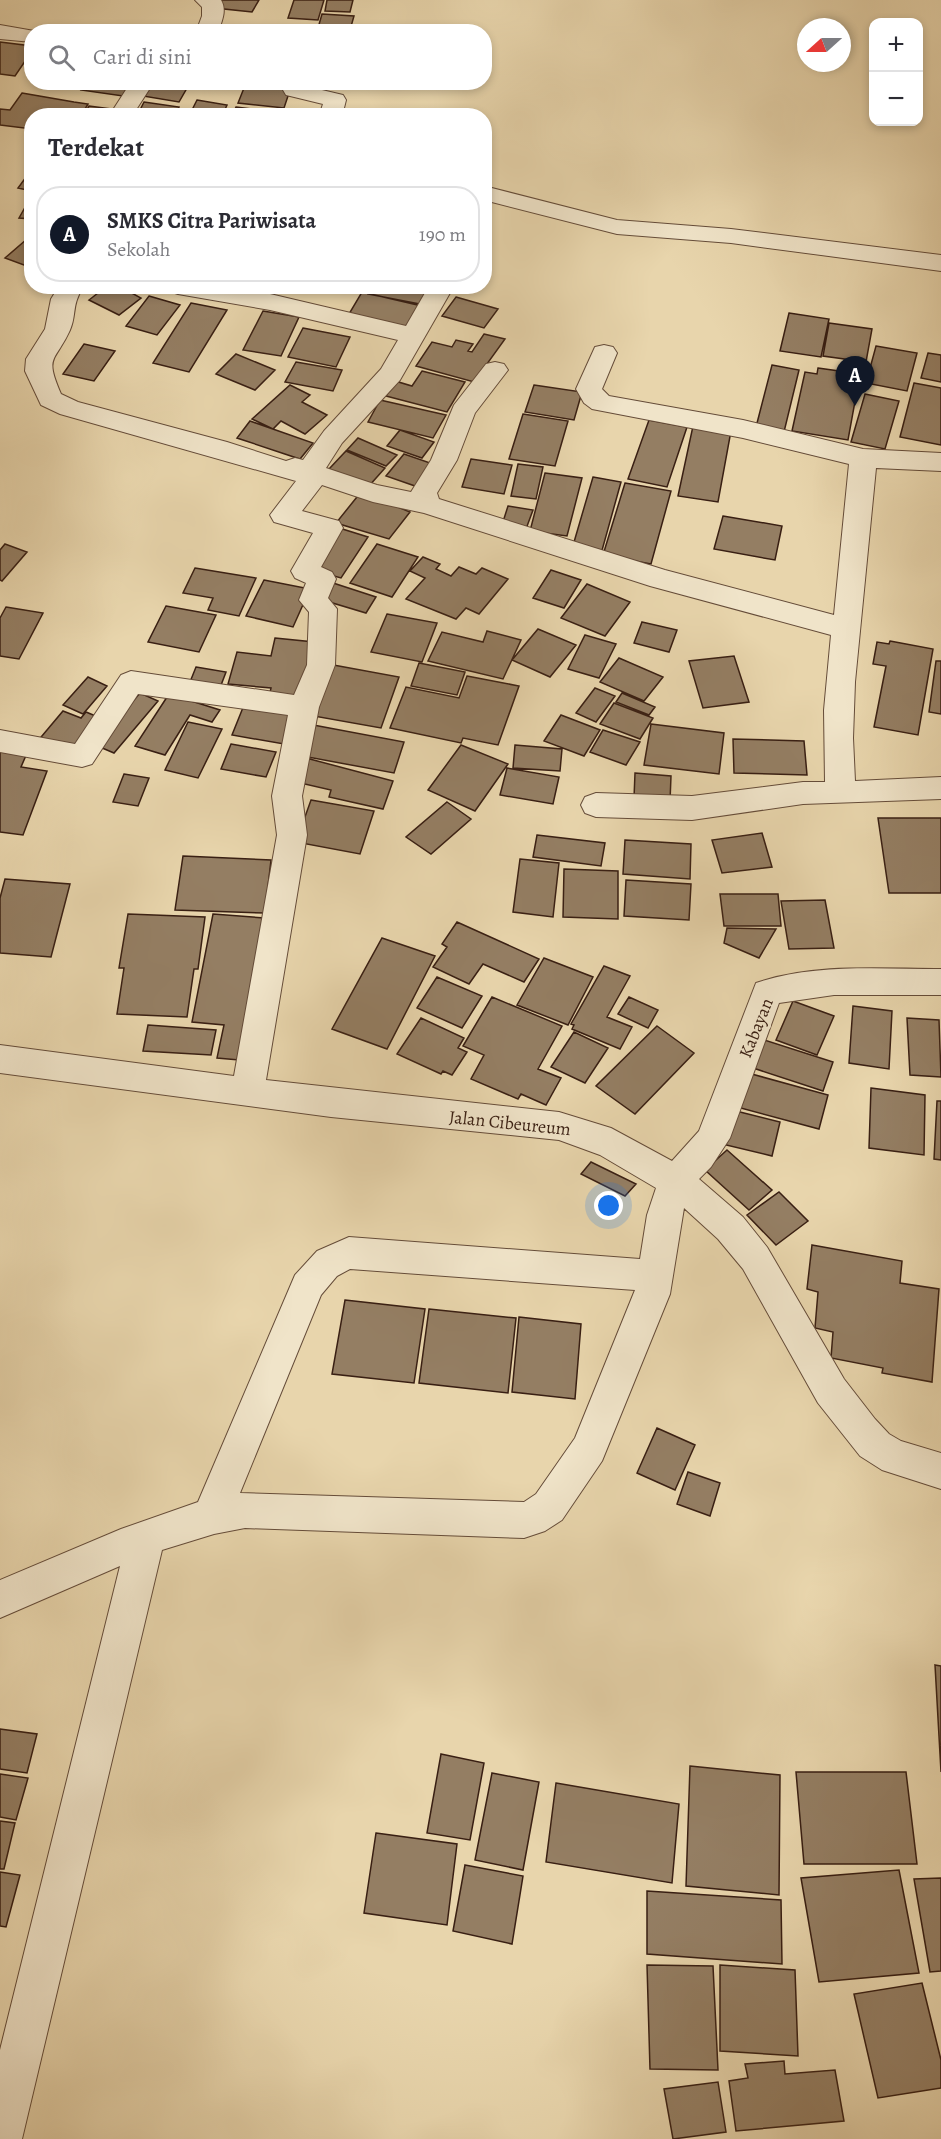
<!DOCTYPE html>
<html lang="id">
<meta charset="utf-8">
<style>
body{margin:0;font-family:Alegreya,serif;background:#f2f2f3;color:#2b2b33}
.controls{position:absolute;right:18px;top:18px;display:grid;overflow:hidden;border-radius:12px;box-shadow:0 3px 9px #0003}
.controls button{width:54px;height:54px;display:grid;place-items:center;padding:0;border:0;border-bottom:2px solid #e1e1e2;background:#fff;color:#2b2b33;font:30px sans-serif}
.compass{position:absolute;left:797px;top:18px;width:54px;height:54px;border-radius:50%;background:#fff;box-shadow:0 3px 9px #0003;rotate:249deg}
.you{position:absolute;left:609px;top:1206px;width:21px;height:21px;margin:-15px;border:4px solid #fff;border-radius:50%;background:#1a73e8;box-shadow:0 0 0 9px #1a73e833}
.badge{display:grid;place-items:center;width:39px;height:39px;border-radius:50%;background:#111827;color:#fff;font-size:20px;font-weight:700}
.pin{position:absolute;translate:-50% -50px;filter:drop-shadow(0 2px 3px #0008)}
.pin::after{content:'';position:absolute;top:32px;width:21px;height:18px;background:inherit;clip-path:polygon(0 0,100% 0,50% 100%)}
.list{margin:0;padding:0;list-style:none}
h2{display:flex;justify-content:space-between;align-items:center;height:78px;margin:0;padding:0 24px;font-size:26px}
h2 small{font-size:20px;font-weight:400;color:#7c7c81}
.list li{display:grid;grid-template-columns:39px 1fr auto;gap:18px;align-items:center;box-sizing:border-box;height:96px;margin:0 12px 12px;padding:0 12px;border:2px solid #e1e1e2;border-radius:24px}
.list b{display:block;font-size:22px;white-space:nowrap}
.list p{margin:0;font-size:20px;white-space:nowrap;color:#7c7c81}
.list em{font-size:20px;font-style:normal;color:#7c7c81}
.icon{flex:none;width:33px;height:33px;fill:none;stroke:currentColor;stroke-width:2;stroke-linecap:round;stroke-linejoin:round}
.map{position:relative;flex:none;width:941px;height:2139px;overflow:hidden}
.search{position:absolute;background:#fff;box-shadow:0 3px 9px #0003;left:24px;top:24px;width:468px;height:66px;display:flex;align-items:center;gap:15px;box-sizing:border-box;padding:0 21px;border-radius:24px;color:#7c7c81;font-size:22px}
.panel{position:absolute;background:#fff;box-shadow:0 3px 9px #0003;left:24px;top:108px;width:468px;height:186px;border-radius:24px}
.map>svg:first-child{display:block}
.building{fill:#947e63;stroke:#391f13;stroke-width:1.5}
.lines{fill:none;stroke-linecap:round;stroke-linejoin:round}
.minor-casing{stroke:#654c39;stroke-width:2}
.minor{fill:#f0e4c9;fill-rule:evenodd}
.labels{text-anchor:middle;stroke-width:6;stroke-linejoin:round;paint-order:stroke}
.street-label{font-size:18px;fill:#391f13;stroke:#f0e4c9}
</style>
<div class="map">
<svg width="941" height="2139" viewBox="0 0 941 2139">
<rect width="100%" height="100%" fill="#e8d5ac"/>
<filter id="stains"><feTurbulence type="fractalNoise" baseFrequency=".00333" numOctaves="4"/><feColorMatrix values="0 0 0 0 .2 0 0 0 0 .09 0 0 0 0 .02 0 0 0 .5 -.17"/></filter>
<radialGradient id="worn" r=".72"><stop offset=".6" stop-color="#630" stop-opacity="0"/><stop offset="1" stop-color="#630" stop-opacity=".3"/></radialGradient>
<path class="building" d="M219 0H259L252 12 215 8Z
M294 0H324L318 20 288 18Z
M327 0H353L350 12 325 11Z
M322 14 354 16 350 30 318 28Z
M0 42 32 46V51L15 76 0 74Z
M86 82H117L129 84 123 96 81 90Z
M151 82H154L187 88 179 102 143 96Z
M246 83 291 87 284 108 238 103Z
M22 93 74 102 88 104 81 116H32V129L0 125V109L10 110Z
M197 100 227 105 222 116H189Z
M144 102 179 107 175 116H137Z
M89 106 120 110 117 116H83Z
M236 107 285 113 283 116H232Z
M32 169V191L18 188Z
M32 195V219L19 218Z
M27 239 32 240V268L5 258Z
M107 286H119L141 298 119 315 89 300Z
M372 286H435L425 305 368 294Z
M362 292 426 307 410 333 346 319Z
M149 296 180 305 157 335 126 326Z
M456 297 498 309 484 328 442 316Z
M191 303 227 310 189 372 153 363Z
M263 311 299 317 281 356 243 350Z
M789 313 829 319 821 357 780 351Z
M829 323 872 329 866 362 823 356Z
M303 328 350 337 336 367 288 357Z
M484 334 505 339 474 382 416 366 432 342 452 347 456 340 473 344 468 351 472 352Z
M84 344 115 351 94 381 63 374Z
M876 346 917 353 907 391 866 383Z
M928 353 941 355V382L921 378Z
M236 354 275 370 255 390 216 374Z
M296 362 342 370 333 391 285 382Z
M772 365 799 370 784 432 756 427Z
M818 368 860 374 848 440 792 431 805 372 817 374Z
M422 371 465 382 447 412 386 396 395 381 412 386Z
M914 383 941 388V445L900 437Z
M290 385 310 395 302 402 327 415 305 434 281 421 273 429 252 419Z
M534 385 582 392 574 420 525 412Z
M865 394 899 401 885 449 851 442Z
M380 400 446 415 433 438 368 422Z
M523 414 568 421 555 466 509 459Z
M649 420 687 427 667 487 628 479Z
M250 421 313 443 300 459 237 438Z
M693 426 731 431 718 502 678 496Z
M400 430 434 442 422 458 387 446Z
M358 438 397 455 386 466 347 450Z
M346 451 385 468 368 487 329 469Z
M404 454 436 465 418 487 386 476Z
M471 459 512 465 504 494 462 487Z
M518 464 543 467 536 499 511 496Z
M545 473 582 478 567 536 530 531Z
M593 477 621 482 601 554 572 549Z
M625 483 671 491 651 564 603 555Z
M361 492 410 512 389 539 336 523Z
M508 506 533 510 526 529 502 525Z
M723 516 782 526 775 560 714 549Z
M336 527 368 537 341 578 309 569Z
M5 544 27 552 2 581 0 580V550Z
M377 544 418 557 392 597 350 583Z
M423 557 440 564 436 569 451 576 459 567 476 574 482 568 508 579 479 614 466 608 456 619 406 599 425 578 410 571Z
M195 568 256 578 239 616 208 610 213 598 183 593Z
M551 570 581 580 564 608 533 598Z
M264 580 310 589 293 627 246 616Z
M327 581 376 597 366 613 316 598Z
M587 584 630 602 605 636 561 618Z
M166 606 216 615 199 652 148 642Z
M6 607 43 613 19 659 0 656V618Z
M387 614 437 623 422 662 371 652Z
M642 622 677 630 669 652 634 643Z
M538 629 576 645 550 677 512 660Z
M487 631 521 640 503 679 428 661 442 632 483 642Z
M585 635 616 644 599 678 568 669Z
M275 638 314 642 297 700 269 697 271 688 228 684 237 652 271 656Z
M890 641 933 649 918 735 874 727 886 666 873 664 877 642 889 644Z
M734 656 749 702 703 708 689 661Z
M619 658 663 677 644 701 600 682Z
M936 661H941V714L929 712Z
M419 663 465 672 457 695 411 686Z
M328 664 399 677 381 728 308 715Z
M196 667 226 672 215 701 184 697Z
M467 676 519 686 498 745 463 738 461 743 390 728 406 687 459 698Z
M88 677 107 686 83 714 63 705Z
M595 688 615 696 596 722 576 713Z
M140 693 158 701 114 753 95 745Z
M622 693 655 707 649 715 616 702Z
M169 694 220 710 212 722 190 715 165 755 135 746Z
M614 703 653 718 640 739 600 724Z
M244 705 296 715 284 744 232 735Z
M63 711 81 718 86 712 110 722 87 750 31 749Z
M561 715 600 730 584 756 544 741Z
M188 722 222 729 198 778 165 770Z
M308 724 404 742 394 773 297 755Z
M651 724 724 733 719 774 644 765Z
M603 730 640 742 626 765 590 752Z
M733 739 804 741 807 775 734 773Z
M231 744 276 752 266 777 221 769Z
M461 745 508 764 475 811 428 790Z
M515 745 562 749 560 771 513 768Z
M0 749 27 753 21 767 47 771 23 835 0 832Z
M306 758 393 781 383 809 329 797 331 790 296 782Z
M507 768 559 777 553 804 500 795Z
M635 773 671 776 670 801 634 798Z
M124 774 149 778 138 806 113 802Z
M311 800 374 811 360 854 296 842Z
M447 802 471 819 431 854 406 837Z
M878 818H941V893H889Z
M762 833 772 867 722 873 712 840Z
M537 835 605 843 601 866 533 857Z
M625 840 691 844 690 879 623 874Z
M183 856 271 860 265 913 175 910Z
M520 859 559 863 553 917 513 912Z
M564 869 618 871V919L563 917Z
M5 879 70 884 51 957 0 953V898Z
M626 880 691 884 689 920 624 916Z
M720 894H778L781 926H724Z
M825 900 834 948 789 949 781 901Z
M128 914 205 917 198 969H194L187 1017 117 1014 124 968H119Z
M213 914 264 918 239 1060 217 1058 224 1025 192 1022Z
M457 922 539 959 524 982 483 964 469 984 433 967 447 947 442 944Z
M727 928 776 929 759 958 724 943Z
M382 938 435 956 387 1049 332 1029Z
M544 958 593 977 568 1025 517 1005Z
M604 966 630 976 607 1017 632 1027 620 1049 572 1029 574 1025 571 1024Z
M437 977 482 996 462 1028 417 1008Z
M492 997 562 1026 538 1069 561 1078 546 1105 521 1094 518 1099 471 1079 484 1055 463 1046Z
M629 997 658 1010 648 1028 618 1014Z
M793 1001 834 1016 817 1055 776 1040Z
M853 1006 892 1011 889 1069 849 1063Z
M421 1018 464 1038 458 1048 467 1052 452 1075 443 1071 441 1074 397 1054Z
M907 1018 939 1020 941 1077 910 1075Z
M148 1025 216 1030 211 1055 143 1051Z
M657 1026 694 1053 635 1114 596 1086Z
M574 1032 608 1048 585 1083 551 1067Z
M761 1039 833 1062 823 1091 750 1067Z
M748 1073 828 1095 819 1129 737 1107Z
M871 1088 925 1095 924 1155 869 1148Z
M937 1101H941V1160L934 1159Z
M732 1110 780 1122 772 1156 722 1144Z
M727 1150 772 1190 749 1210 705 1170Z
M591 1162 636 1184 625 1196 581 1174Z
M779 1192 808 1221 776 1245 747 1215Z
M812 1245 902 1261 900 1283 939 1289 932 1382 882 1373 883 1368 831 1358 833 1332 815 1328 818 1292 807 1289Z
M345 1300 425 1309 414 1383 332 1374Z
M429 1309 516 1318 508 1393 419 1383Z
M519 1317 581 1324 575 1399 512 1392Z
M657 1428 695 1445 675 1490 637 1473Z
M688 1472 720 1483 710 1516 677 1504Z
M935 1665 941 1666V1772Z
M0 1729 37 1734 27 1773 0 1769Z
M441 1754 484 1763 470 1840 427 1833Z
M690 1766 780 1775 779 1895 686 1886Z
M796 1772H906L917 1864H804Z
M492 1773 539 1782 523 1870 475 1860Z
M0 1774 28 1778 16 1820 0 1817Z
M556 1783 679 1804 672 1883 546 1862Z
M0 1821 15 1823 4 1869H0Z
M376 1833 457 1844 447 1925 364 1913Z
M465 1865 523 1876 512 1944 453 1931Z
M899 1870 919 1973 819 1982 801 1878Z
M0 1872 20 1875 6 1927 0 1926Z
M941 1878V1971L930 1972 914 1879Z
M647 1891 781 1900 782 1964 647 1954Z
M647 1965 713 1966 718 2070 650 2069Z
M720 1965 795 1970 798 2056 720 2051Z
M922 1983 941 2060V2088L878 2098 854 1994Z
M784 2061 785 2074 835 2070 844 2121 736 2131 729 2081 748 2078 745 2064Z
M718 2082 726 2132 673 2139 664 2089Z"/>
<g class="lines">
<defs>
<path id="minor" d="M195 0H221C227 10 222 21 218 32H196L202 16V7Z
M0 25 40 32H32V42L0 39Z
M131 82H154L132 116H109Z
M283 82H305V86L343 95 346 100 342 116H319L323 104 286 95 283 90Z
M484 186 617 220 731 229 941 255V271L731 243 617 234 484 200Z
M59 286H84C71 305 77 314 70 330 55 363 44 355 61 394L78 402 227 442 286 461 295 458 303 460 324 431 381 369 398 340 270 310 178 294 169 291 166 286H225L270 294 406 326 429 286H454L400 380 342 443 326 468 377 485 411 492 431 460 454 405 486 364 495 362 504 364 508 370 475 413 457 460 437 493 439 499 665 570 834 615 849 464 743 438 592 409 584 403 576 389 595 347 604 345 613 347 617 353 602 389 609 396 743 420 863 449 941 453V471L876 468 855 682 853 738 855 781 941 777V799L803 804 692 820 596 817 585 813 581 805 585 797 596 793 692 796 803 782H825L824 710 831 635 650 586 424 513 373 502 322 485 302 511 339 521 343 528 321 567 332 572 336 579 328 598 337 609 335 665 319 707 302 796 307 835 266 1080 559 1112 611 1128 672 1161 699 1131 756 983C814 963 880 969 941 969V995H834L779 1003 730 1138 711 1167 699 1179 743 1217 767 1247 844 1379 875 1419 889 1434 901 1441 941 1453V1489L882 1470 860 1456 818 1403 743 1269 718 1239 684 1208 670 1294 602 1461 562 1520 545 1531 524 1538 245 1528 214 1534 162 1550 22 2139H0V2050L120 1566 0 1618V1580L121 1529 198 1502 295 1275 317 1251 349 1237 640 1259 647 1215 656 1188 600 1155 559 1140 331 1117 0 1073V1045L234 1076 277 835 272 796 288 715 138 694 92 764 82 767 0 752V730L75 744 121 675 131 671 294 695 307 665 309 612 299 600 306 583 295 578 291 571 313 533 274 522 270 515 296 481 60 414 41 405 25 371 26 359 45 329 51 299ZM350 1269 635 1290 575 1438 536 1494 524 1502 240 1493 321 1295 337 1276Z"/>
</defs>
<use href="#minor" class="minor-casing"/>
<use href="#minor" class="minor"/>
</g>
<g class="labels">
<g class="street-label">
<text transform="translate(756 1028) rotate(-68)" y="6">Kabayan</text>
<text transform="translate(510 1123) rotate(6)" y="6">Jalan Cibeureum</text>
</g>
</g>
<rect width="100%" height="100%" filter="url(#stains)"/>
<rect width="100%" height="100%" fill="url(#worn)"/>
</svg>
<div class="controls">
<button>+</button>
<button>−</button>
</div>
<svg class="compass" viewBox="-18 -18 36 36"><path d="M0-13l5 13h-10z" fill="#e53935"/><path d="M0 13l5-13h-10z" fill="#7c7c81"/></svg>
<div class="you"></div>
<div class="pin badge" style="left:855px;top:406px">A</div>
<div class="search"><svg class="icon" aria-label="search" viewBox="0 0 24 24"><circle cx="10" cy="10" r="6"/><path d="M15 15l6 6"/></svg>Cari di sini</div>
<section class="panel">
<h2>Terdekat<small></small></h2>
<ul class="list">
<li><span class="badge">A</span><div><b>SMKS Citra Pariwisata</b><p>Sekolah</p></div><em>190 m</em></li>
</ul>
</section>
</div>
